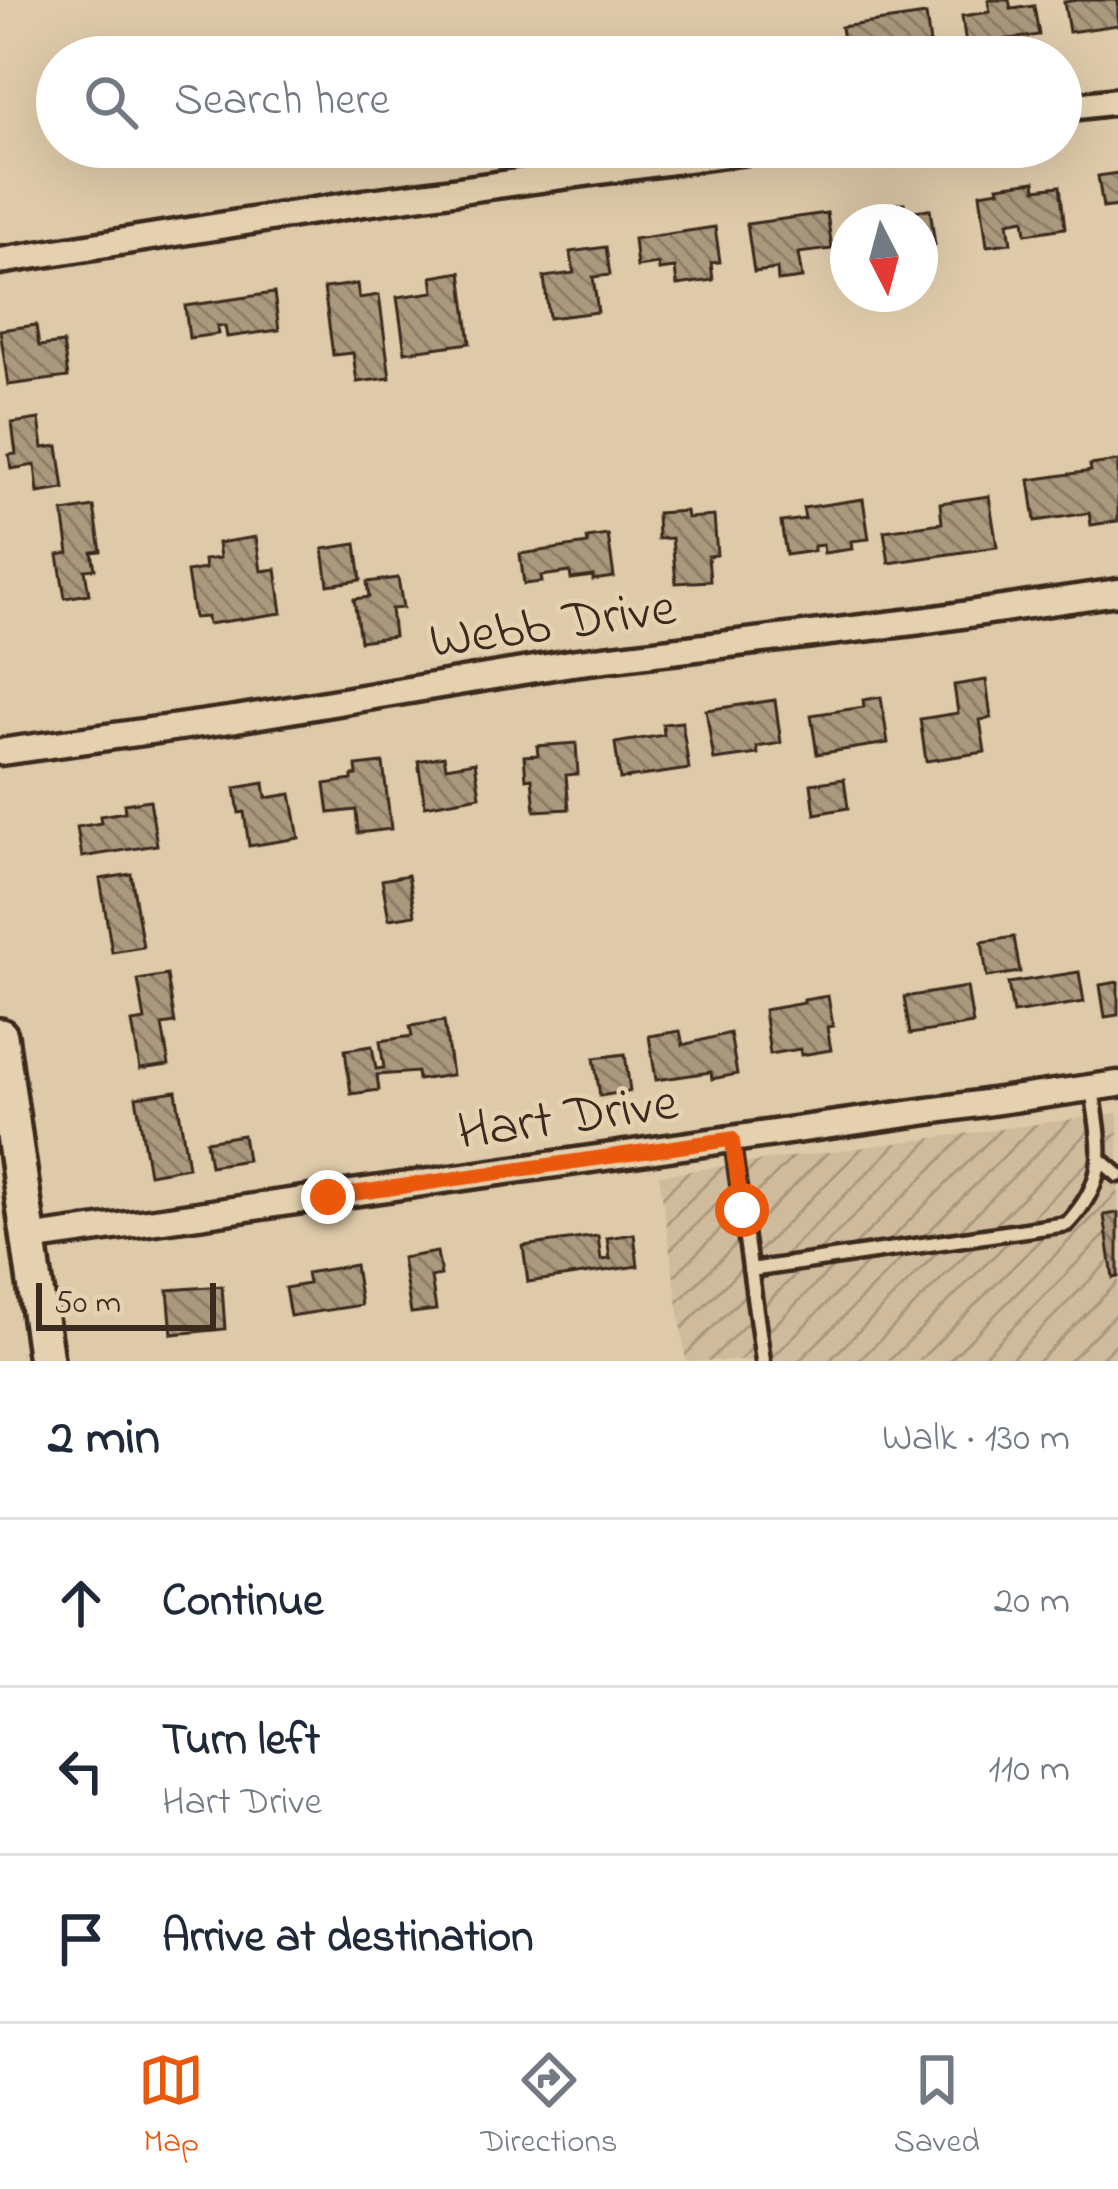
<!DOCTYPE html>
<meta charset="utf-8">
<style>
body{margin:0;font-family:"Indie Flower",sans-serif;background:#f2f2f3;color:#1f2937}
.compass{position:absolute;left:830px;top:204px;width:108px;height:108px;border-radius:50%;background:#fff;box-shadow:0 12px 48px #0002;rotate:174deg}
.scale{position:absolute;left:36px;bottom:30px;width:180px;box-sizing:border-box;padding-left:12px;border:6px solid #3b2a1e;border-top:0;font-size:33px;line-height:42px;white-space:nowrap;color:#3b2a1e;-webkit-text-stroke:9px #e5d1af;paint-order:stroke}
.stop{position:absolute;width:36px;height:36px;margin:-27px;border:9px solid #ea580c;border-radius:50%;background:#fff}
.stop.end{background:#ea580c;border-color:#fff;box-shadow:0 3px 12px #0008}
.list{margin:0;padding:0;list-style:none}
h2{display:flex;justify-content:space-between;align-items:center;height:156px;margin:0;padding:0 48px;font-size:51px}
h2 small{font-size:39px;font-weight:400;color:#747a83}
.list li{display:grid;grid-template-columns:78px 1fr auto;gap:36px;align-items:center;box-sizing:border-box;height:168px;padding:0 48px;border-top:3px solid #e0e1e3}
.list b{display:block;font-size:45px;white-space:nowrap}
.list p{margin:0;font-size:39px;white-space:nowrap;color:#747a83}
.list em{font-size:39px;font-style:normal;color:#747a83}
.icon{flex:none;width:66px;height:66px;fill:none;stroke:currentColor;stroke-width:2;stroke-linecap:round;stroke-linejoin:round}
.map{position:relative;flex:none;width:1118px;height:1361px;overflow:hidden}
.search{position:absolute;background:#fff;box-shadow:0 12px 48px #0002;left:36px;right:36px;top:36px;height:132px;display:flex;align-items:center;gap:30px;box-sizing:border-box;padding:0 42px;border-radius:66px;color:#747a83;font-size:45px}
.sheet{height:660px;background:#fff}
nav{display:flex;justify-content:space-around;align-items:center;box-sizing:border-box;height:168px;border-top:3px solid #e0e1e3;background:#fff;font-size:33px;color:#747a83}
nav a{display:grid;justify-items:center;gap:6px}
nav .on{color:#ea580c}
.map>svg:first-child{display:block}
.industrial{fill:url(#industrial-furrows)}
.building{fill:url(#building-back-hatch);stroke:#3b2a1e;stroke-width:3}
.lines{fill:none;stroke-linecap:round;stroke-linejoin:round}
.lane-casing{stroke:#3b2a1e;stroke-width:21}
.street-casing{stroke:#3b2a1e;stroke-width:33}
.secondary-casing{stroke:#3b2a1e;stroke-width:42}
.lane{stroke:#e5d1af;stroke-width:12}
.street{stroke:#e5d1af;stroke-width:24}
.secondary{stroke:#e5d1af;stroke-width:33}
.route{stroke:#ea580c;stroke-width:15}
.labels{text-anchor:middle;stroke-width:9;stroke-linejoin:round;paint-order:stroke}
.street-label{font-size:54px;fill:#3b2a1e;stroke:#e5d1af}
</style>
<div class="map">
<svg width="1118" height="1361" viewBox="0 0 1118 1361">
<defs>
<pattern id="industrial-furrows" width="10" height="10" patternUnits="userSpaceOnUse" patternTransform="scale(3)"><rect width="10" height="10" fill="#cfbb9c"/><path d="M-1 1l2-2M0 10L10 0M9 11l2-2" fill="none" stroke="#a9987f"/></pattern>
<pattern id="building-back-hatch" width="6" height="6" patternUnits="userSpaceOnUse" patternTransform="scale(3)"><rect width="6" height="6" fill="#ab997e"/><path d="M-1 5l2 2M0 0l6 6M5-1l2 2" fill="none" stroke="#8c7d67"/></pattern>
</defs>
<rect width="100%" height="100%" fill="#decaa9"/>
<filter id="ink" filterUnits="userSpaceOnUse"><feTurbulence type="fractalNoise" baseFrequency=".00833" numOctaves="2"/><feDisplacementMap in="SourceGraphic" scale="24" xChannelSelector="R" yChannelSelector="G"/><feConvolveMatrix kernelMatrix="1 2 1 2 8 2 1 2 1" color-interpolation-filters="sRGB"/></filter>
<g filter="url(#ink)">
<path class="industrial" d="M1118 1113V1361H686L659 1175Z"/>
<path class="building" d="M988 0H1009L1011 9 1034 6 1039 35 966 45 962 16 990 12Z
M1077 0H1118V25L1069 32 1064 2Z
M926 15 930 44 909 47 910 54 874 57 873 52 845 56 841 27Z
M815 43 817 57H733V55Z
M156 147H222L223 152 158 161Z
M1118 173V206L1103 208 1098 176Z
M1035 181 1036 189 1060 186 1065 228 1026 234 1024 219 1008 222 1011 243 987 246 980 193 999 190 998 186Z
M904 203 905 212 930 209 935 245 920 247V222H876L874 207Z
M827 213 832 249 798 253 802 278 778 281 777 269 754 272 747 224Z
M715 227 720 262 711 263 713 280 677 285 675 268 659 270 658 264 637 267 634 239Z
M606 247 610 275 593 277 598 312 549 318 544 277 574 273 570 252Z
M461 272 470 343 405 352 397 297 434 292 432 277Z
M357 284 359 298 379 295 390 378 357 382 353 353 333 355 324 288Z
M274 293 279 330 227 337 225 326H217L218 334 189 338 185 306Z
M36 325 39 346 63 343 68 377 8 385 0 330Z
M39 419 43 448 58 446 64 489 38 493 35 465 11 469 9 455 16 454 12 423Z
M1118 461V521L1091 525 1089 513 1035 521 1029 480 1091 471 1090 465Z
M989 496 997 547 889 563 884 531 942 523 940 503Z
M863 499 869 539 851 541 852 549 824 553 823 545 814 546V551L786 555 781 522 805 519 803 508Z
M94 507 101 551 92 552 95 569 85 570 89 594 65 598 58 555 69 553 63 512Z
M686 511 687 518 714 516 717 555 708 556 710 581 676 583 672 538 658 539 657 513Z
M608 535 614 577 593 580V576L571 579 570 572 541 576 542 582 524 584 520 554 588 544 587 538Z
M256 537 261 571 276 569 282 613 208 624 207 617 194 618 187 572 205 569 204 560 220 558 218 543Z
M356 544 361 580 328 585 323 549Z
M398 578 403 608 391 609 394 636 360 641 354 599 369 597 367 582Z
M986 680 991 718 980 720 985 752 926 761 920 719 958 713 954 685Z
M881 697 888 743 817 754 811 715 864 707 863 700Z
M775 700 781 743 757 747 758 754 714 760 706 710Z
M682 722 689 769 620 779 615 743 664 735 663 724Z
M576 743 578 774 566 775 569 809 535 811 532 778 526 779 524 756 538 755 537 746Z
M444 756 446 767 475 762 480 796 425 806 418 761Z
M383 763 391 829 358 833 356 810 329 813 325 784 352 780V776L357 775 356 766Z
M844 779 848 808 815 814 811 784Z
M264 783 266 798 291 794 299 838 249 846 244 812 239 813 235 788Z
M150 800 157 845 82 857 77 827 101 823 100 816 125 812 124 804Z
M131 874 143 947 112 952 100 879Z
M408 875 415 915 389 919 382 880Z
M1014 937 1020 972 987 977 982 942Z
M1079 972 1084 1002 1013 1013 1008 983Z
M167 975 175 1023 162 1025 169 1065 140 1069 132 1022 145 1020 138 980Z
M1118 982V1015L1105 1017 1100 985Z
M967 987 973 1024 910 1034 904 997Z
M828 996 833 1026 827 1027 831 1050 801 1055 800 1049 770 1054 764 1010 804 1003V1000Z
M444 1021 452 1075 418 1080 417 1072 377 1075 379 1090 351 1094 345 1050 372 1046 376 1069 384 1068 380 1041 412 1036 410 1026Z
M680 1031 683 1045 730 1033 737 1074 712 1079 711 1072 656 1080 649 1036Z
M625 1054 630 1091 600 1096 594 1058Z
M176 1091 188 1167 149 1174 136 1097Z
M243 1135 247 1160 210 1166 206 1141Z
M1118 1213V1277L1113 1278 1104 1215Z
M634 1234 638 1266 528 1282 523 1246 598 1236 601 1260 610 1259 607 1238Z
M437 1252 441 1275 431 1277 436 1310 411 1313 402 1258Z
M355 1265 361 1305 290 1316 285 1288 308 1284 306 1273Z
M222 1286 225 1329 172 1334 168 1290Z"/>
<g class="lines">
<defs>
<path id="lane" d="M732 1139 763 1361
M1102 1161 1118 1175
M750 1270 1067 1224C1111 1177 1100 1146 1092 1088"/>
<path id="street" d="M1061 108 1118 101
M0 261 364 203 775 147
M0 752 236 719 571 663 921 621 1118 592
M29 1239 1118 1084"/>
<path id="secondary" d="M0 1036 46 1361"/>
</defs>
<use href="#lane" class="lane-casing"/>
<use href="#street" class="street-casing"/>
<use href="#secondary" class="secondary-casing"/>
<use href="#lane" class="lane"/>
<use href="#street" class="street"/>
<use href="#secondary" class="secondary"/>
</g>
</g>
<g class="lines" filter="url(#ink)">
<path class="route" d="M328 1197 732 1139 742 1210"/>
</g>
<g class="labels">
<g class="street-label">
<text transform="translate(552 621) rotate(-8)" y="19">Webb Drive</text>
<text transform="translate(567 1114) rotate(-8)" y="19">Hart Drive</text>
</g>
</g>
</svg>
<svg class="compass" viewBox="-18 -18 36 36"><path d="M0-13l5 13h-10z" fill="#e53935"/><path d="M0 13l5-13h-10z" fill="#747a83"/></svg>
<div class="scale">50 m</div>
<div class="stop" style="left:742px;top:1210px"></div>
<div class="stop end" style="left:328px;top:1197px"></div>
<div class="search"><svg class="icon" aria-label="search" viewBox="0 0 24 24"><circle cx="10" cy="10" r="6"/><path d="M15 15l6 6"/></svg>Search here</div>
</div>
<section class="sheet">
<h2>2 min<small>Walk · 130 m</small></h2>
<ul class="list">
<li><svg class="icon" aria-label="ahead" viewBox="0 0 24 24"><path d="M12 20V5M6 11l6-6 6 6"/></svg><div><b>Continue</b></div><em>20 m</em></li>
<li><svg class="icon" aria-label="left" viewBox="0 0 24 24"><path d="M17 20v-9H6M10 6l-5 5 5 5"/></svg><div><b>Turn left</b><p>Hart Drive</p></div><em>110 m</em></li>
<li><svg class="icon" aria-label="arrive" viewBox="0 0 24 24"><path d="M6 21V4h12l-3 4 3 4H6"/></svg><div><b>Arrive at destination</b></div></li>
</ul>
</section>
<nav>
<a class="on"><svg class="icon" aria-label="map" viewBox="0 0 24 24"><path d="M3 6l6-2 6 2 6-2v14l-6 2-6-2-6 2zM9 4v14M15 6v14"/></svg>Map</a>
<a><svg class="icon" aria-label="directions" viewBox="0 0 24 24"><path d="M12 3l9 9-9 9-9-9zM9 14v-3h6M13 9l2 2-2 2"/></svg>Directions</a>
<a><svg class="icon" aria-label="saved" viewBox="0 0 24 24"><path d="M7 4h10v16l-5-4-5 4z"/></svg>Saved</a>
</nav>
